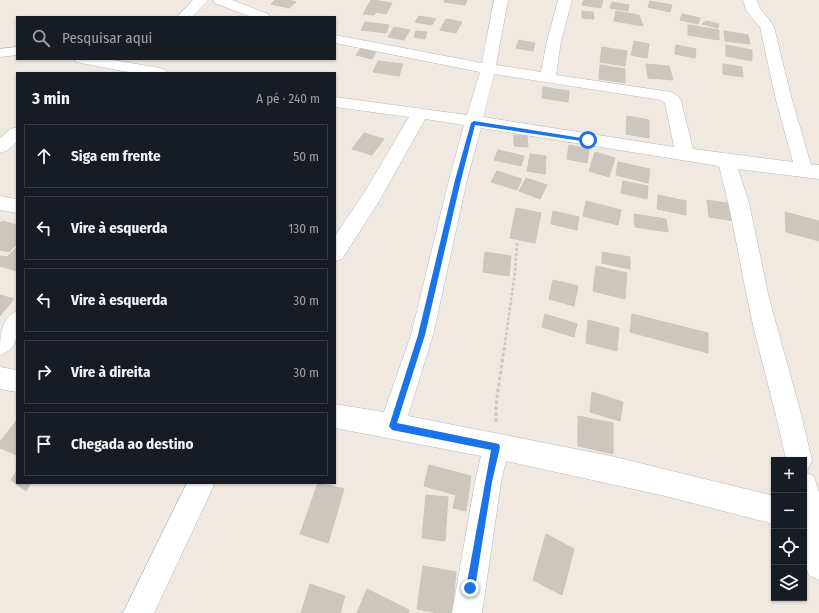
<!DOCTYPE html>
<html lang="pt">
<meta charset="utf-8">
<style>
body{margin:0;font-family:"Fira Sans Condensed",sans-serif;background:#242831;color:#f1f3f6}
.controls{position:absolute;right:12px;bottom:12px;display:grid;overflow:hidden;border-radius:0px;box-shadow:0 1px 3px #0004}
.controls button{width:36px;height:36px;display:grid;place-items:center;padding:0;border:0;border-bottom:1px solid #363941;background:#171b24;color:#f1f3f6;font:20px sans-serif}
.stop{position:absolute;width:12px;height:12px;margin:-9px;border:3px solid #1a73e8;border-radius:50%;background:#fff}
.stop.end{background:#1a73e8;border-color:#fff;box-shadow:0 1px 4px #0008}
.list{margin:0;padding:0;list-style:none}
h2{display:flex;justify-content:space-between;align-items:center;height:52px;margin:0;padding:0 16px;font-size:17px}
h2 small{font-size:13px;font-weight:400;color:#9ea1a6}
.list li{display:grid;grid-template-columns:26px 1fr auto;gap:12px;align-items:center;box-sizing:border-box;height:64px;margin:0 8px 8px;padding:0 8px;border:1px solid #363941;border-radius:0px}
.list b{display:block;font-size:15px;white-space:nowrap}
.list em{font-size:13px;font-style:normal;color:#9ea1a6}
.icon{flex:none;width:22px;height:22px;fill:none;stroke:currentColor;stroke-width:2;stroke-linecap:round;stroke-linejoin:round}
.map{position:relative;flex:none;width:819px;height:613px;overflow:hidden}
.search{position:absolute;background:#171b24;box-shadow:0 1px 3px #0004;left:16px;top:16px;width:320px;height:44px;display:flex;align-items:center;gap:10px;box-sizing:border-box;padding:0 14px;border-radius:0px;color:#9ea1a6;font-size:15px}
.panel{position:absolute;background:#171b24;box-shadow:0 1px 3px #0004;left:16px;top:72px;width:320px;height:412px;border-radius:0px}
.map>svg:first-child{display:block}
.building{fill:#cbc7bf;stroke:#cbc5ba}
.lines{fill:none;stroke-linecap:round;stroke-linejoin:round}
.minor-casing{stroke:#b4b7c1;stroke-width:1}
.path-far1{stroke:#c9c9c9;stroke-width:2.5;stroke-dasharray:3 2;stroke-linecap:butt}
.path{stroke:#c9c9c9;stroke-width:3;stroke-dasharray:3.5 2.5;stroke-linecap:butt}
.minor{fill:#fff;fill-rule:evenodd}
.route{fill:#1a73e8}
</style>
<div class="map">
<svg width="819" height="613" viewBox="0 0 819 613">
<rect width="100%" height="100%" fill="#efe9e1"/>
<path class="building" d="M275 0H288L296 2 289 8 271 4Z
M371 0H374L392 3 386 14 376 12 374 15 363 14Z
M445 0H467L465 5 444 2Z
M584 0H603L601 8 582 5Z
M650 1 672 5 670 12 648 7Z
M612 2 629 5 628 11 610 8Z
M582 11 593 12 594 19 582 18Z
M616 11 639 15 643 26 614 21Z
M682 14 700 18 698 24 680 20Z
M419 16 436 19 432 25 415 22Z
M446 19 462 22 456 33 440 30Z
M706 21 719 24 718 28 702 24Z
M365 22 389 25 386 33 361 30Z
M688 25 719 30V40L688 35Z
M394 27 410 30 404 40 388 37Z
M416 31 427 32 425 39 414 37Z
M724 31 748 35 750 44 725 41Z
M519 40 535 43 533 51 516 48Z
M634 41 649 44 647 58 631 55Z
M676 45 696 49 695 58 675 54Z
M726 45 752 50V61L726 56Z
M602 47 627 51 625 66 600 62Z
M361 48 376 52 372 59 356 55Z
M378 61 403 64 399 76 373 72Z
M646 64 669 66 673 80 648 78Z
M723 64 742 67 743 77 723 74Z
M600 65 625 69V83L599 79Z
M543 87 569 91 568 102 542 98Z
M627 116 649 120V138L626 134Z
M364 133 384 139 372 155 352 149Z
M514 135 527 136 528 147 514 146Z
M569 145 589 149 587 163 567 159Z
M498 150 524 156 521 166 494 160Z
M595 152 615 158 609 177 589 171Z
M530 154 546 156 545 174 527 171Z
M618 162 650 169 648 183 616 175Z
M497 171 522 179 517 190 491 182Z
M526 178 547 185 540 199 519 191Z
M623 181 648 186 647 199 621 193Z
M658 195 686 201V215L657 209Z
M707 200 732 204 735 221 709 217Z
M586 201 621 210 618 225 583 216Z
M516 208 541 213 535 243 510 238Z
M553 211 579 217 577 230 551 224Z
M785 212 819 221V241L786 232Z
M634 214 666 219 668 232 635 227Z
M2 221 17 225V244L9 252 0 250V223Z
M17 247V271L0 266V256L7 257Z
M485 252 511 256 509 276 483 272Z
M602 252 630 257V269L602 263Z
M596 266 627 273 625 299 593 291Z
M553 280 578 286 574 306 549 299Z
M0 295 14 299 0 316Z
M545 314 577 324 574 337 542 327Z
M632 314 708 333V353L630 332Z
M588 320 619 328 617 351 586 343Z
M592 392 623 402 620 421 590 412Z
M578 416 613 423V454L578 446Z
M16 421H17V455L0 448V442Z
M429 465 471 476 466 511 453 508 456 495 424 486Z
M17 470V483H31L26 491 11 480Z
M318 483 344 489 328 543 300 534Z
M426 495 448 497 445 541 422 538Z
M546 534 574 549 562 595 533 580Z
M423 566 456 572 452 613H438L417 609Z
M310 584 345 596 340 613H301Z
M367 589 409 610 408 613H357Z"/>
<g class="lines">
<defs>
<path id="minor" d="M193 0H208L192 17H177Z
M213 0H232L268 14 270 17H251L215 3Z
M494 0H508L496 65 541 72 547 41 558 0H572L561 41 556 75 671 92 679 97 681 101 693 149 793 162 776 100 760 27 746 10 743 0H757C759 12 769 17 774 27L792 100 811 165H819V179L738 169 749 203 769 298 800 410 812 460 808 469 804 471V460H786C775 405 758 352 747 297 738 253 731 209 719 166L481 128 467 180 433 335 408 416 611 456 774 496V524L665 496 506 461 501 482 482 613H452L475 482 481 456 335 428V404L384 412 411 335 449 180 464 125 425 119 378 203 342 259 335 261V236L364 193 409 117 335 107V97L467 115 480 72 335 43V35L482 63ZM494 74 661 100 665 103 674 147 483 117Z
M17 47V55L0 57V49Z
M74 59H107L160 68 165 70 168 73H134L81 63 76 62Z
M17 127V142L6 151 0 153V138L11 129Z
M0 196 17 199V213L0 210Z
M17 311C17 330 21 348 0 355 0 337 0 319 17 311Z
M0 367 17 370V392L0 389Z
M804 472 814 476 819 493V580L809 575 804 563Z
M187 483H215L154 613H123Z"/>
</defs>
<use href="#minor" class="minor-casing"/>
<path class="path-far1" d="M504 350 515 272 517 243"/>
<path class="path" d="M496 422V404L504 349"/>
<use href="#minor" class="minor"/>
</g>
<path class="route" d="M474 121 588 139 591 140 588 142 475 125 461 180 425 335 397 423 499 444 500 447 492 482 475 588 473 591 470 593 467 591 466 588 491 450 392 430 389 426 418 335 455 180 471 123Z"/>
</svg>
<div class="controls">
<button>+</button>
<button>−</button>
<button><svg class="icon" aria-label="locate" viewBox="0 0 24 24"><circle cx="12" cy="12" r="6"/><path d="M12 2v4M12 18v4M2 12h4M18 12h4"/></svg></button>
<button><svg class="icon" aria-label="layers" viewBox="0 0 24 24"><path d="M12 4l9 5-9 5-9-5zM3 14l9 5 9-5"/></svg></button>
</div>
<div class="stop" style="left:588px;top:140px"></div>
<div class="stop end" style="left:470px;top:588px"></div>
<div class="search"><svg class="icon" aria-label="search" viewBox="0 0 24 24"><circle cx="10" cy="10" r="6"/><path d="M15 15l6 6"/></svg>Pesquisar aqui</div>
<section class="panel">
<h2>3 min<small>A pé · 240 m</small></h2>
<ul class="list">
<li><svg class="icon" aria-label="ahead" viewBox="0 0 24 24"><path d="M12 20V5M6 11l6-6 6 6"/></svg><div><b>Siga em frente</b></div><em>50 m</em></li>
<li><svg class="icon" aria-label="left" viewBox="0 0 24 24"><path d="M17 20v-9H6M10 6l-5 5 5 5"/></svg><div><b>Vire à esquerda</b></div><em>130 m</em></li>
<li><svg class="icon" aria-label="left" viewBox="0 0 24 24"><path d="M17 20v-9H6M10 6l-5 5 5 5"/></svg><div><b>Vire à esquerda</b></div><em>30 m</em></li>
<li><svg class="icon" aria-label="right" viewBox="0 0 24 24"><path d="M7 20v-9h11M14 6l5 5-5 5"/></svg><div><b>Vire à direita</b></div><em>30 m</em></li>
<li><svg class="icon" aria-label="arrive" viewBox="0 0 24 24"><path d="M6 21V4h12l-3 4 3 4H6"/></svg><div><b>Chegada ao destino</b></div></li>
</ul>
</section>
</div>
